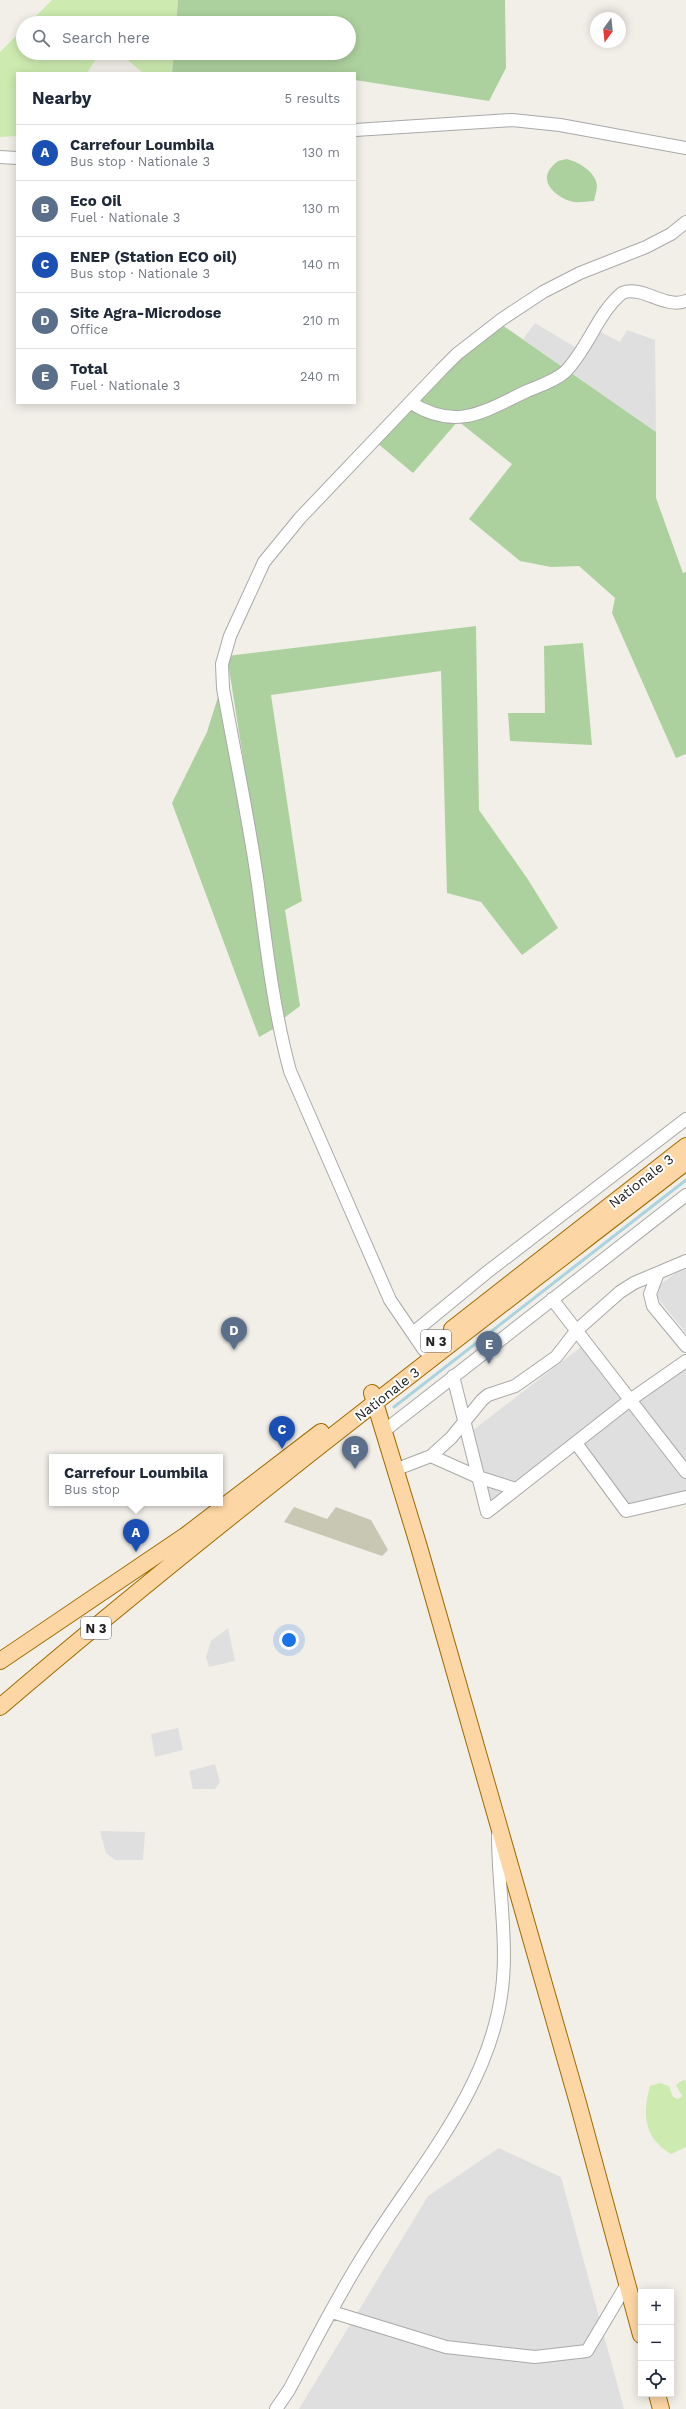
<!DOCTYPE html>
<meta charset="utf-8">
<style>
body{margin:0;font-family:"Work Sans",sans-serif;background:#f2f2f3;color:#1f2937}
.controls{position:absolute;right:12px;bottom:12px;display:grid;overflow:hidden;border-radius:0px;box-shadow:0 2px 10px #0003}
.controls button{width:36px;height:36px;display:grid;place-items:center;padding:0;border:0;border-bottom:1px solid #e0e1e3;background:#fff;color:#1f2937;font:20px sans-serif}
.compass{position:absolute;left:590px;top:12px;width:36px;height:36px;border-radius:50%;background:#fff;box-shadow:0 2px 10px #0003;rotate:195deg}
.you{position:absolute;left:289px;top:1640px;width:14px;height:14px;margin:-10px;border:3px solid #fff;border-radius:50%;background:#1a73e8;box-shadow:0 0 0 6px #1a73e833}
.badge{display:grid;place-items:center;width:26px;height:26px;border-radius:50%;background:#d40000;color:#fff;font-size:13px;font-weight:700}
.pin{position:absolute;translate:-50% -33px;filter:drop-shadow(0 1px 2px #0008)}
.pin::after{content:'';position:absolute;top:21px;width:14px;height:12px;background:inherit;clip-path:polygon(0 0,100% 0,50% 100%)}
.popup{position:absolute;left:49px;top:1454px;width:174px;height:52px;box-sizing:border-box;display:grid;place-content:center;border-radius:0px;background:#fff;filter:drop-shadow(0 1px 3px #0005);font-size:13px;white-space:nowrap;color:#747a83}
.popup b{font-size:15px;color:#1f2937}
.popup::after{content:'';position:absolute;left:50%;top:100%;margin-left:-8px;border:8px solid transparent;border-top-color:#fff}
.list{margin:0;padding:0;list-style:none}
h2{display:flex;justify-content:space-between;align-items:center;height:52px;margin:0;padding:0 16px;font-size:17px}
h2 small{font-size:13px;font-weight:400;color:#747a83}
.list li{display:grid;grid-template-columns:26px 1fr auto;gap:12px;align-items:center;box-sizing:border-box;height:56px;padding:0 16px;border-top:1px solid #e0e1e3}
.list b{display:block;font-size:15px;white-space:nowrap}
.list p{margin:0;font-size:13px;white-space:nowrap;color:#747a83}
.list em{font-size:13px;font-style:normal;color:#747a83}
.icon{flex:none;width:22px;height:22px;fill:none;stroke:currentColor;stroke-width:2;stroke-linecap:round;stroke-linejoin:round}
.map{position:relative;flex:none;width:686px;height:2409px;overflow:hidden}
.search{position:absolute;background:#fff;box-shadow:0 2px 10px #0003;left:16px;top:16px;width:340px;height:44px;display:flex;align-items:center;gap:10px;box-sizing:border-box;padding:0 14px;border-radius:22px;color:#747a83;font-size:15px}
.panel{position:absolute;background:#fff;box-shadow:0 2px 10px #0003;left:16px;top:72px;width:340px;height:332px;border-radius:0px}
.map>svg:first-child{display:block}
.residential{fill:#e0dfdf}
.construction{fill:#c7c7b4}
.grass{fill:#cdebb0}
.forest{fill:#add19e}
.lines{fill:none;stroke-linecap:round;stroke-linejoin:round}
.stream{stroke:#aad3df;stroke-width:3}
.minor-casing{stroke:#a9a9a9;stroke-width:14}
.major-casing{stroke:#a06b00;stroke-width:18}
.minor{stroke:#fff;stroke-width:12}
.major{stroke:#fcd6a4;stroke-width:16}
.labels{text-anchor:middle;stroke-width:4;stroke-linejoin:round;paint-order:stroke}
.shield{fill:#fff;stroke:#646464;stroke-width:1}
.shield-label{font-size:13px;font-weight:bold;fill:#222}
.street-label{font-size:14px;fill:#222;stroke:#fff}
</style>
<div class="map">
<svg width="686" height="2409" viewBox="0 0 686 2409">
<rect width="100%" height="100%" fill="#f2efe9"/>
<path class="residential" d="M535 323 580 350 593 328 620 342 627 330 655 340 656 432 523 339Z
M686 1265V1333L652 1291Z
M586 1343 630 1400 686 1357V1497L626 1511 575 1443 487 1512 468 1434Z
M228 1628 235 1661 209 1667 206 1657 211 1641Z
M178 1728 183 1750 155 1757 151 1734Z
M215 1764 220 1782 215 1789H193L189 1771Z
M100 1831 145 1832 143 1860H115L106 1853Z
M499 2148 561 2177 624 2409H299L428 2196Z"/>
<path class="construction" d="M294 1507 327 1519 336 1507 371 1520 388 1550 382 1556 284 1522Z"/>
<path class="grass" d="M52 0H178L176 23H29Z
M23 29V53H174L172 73H143L123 56H98L87 73H17V136L0 137V52Z
M683 2080 686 2081V2147L671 2154C644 2138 642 2114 650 2086L660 2083 669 2086 673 2097 678 2099 682 2096 676 2085Z"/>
<path class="forest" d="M178 0H505L506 68 489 101 355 80V73H172L174 53H349V23H176Z
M567 159C578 162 595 171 597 185 597 190 595 196 594 201 588 201 581 203 575 202 564 201 545 189 547 176 548 170 553 165 558 161Z
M495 320 656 432V498L683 573 686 572V754L676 758 612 613 615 598 579 566 551 567 520 561 469 519 512 464 458 421 413 473 377 443Z
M476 626 479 810 527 878 558 928 522 955 481 902 447 893 441 671 271 695 302 901 285 910 300 1006 284 1018 227 656Z
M583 643 592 745 510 741 508 713H545L544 646Z
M223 681 275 1028 259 1037 172 803 207 732Z"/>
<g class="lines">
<path class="stream" d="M394 1407 686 1180"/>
<defs>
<path id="minor" d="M355 130 512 120 560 125 686 148
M0 157 17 158
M411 403C457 431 483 412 527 391 539 386 555 381 565 372 588 349 597 314 622 293 643 285 664 309 686 301
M658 1273 650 1294 653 1306 686 1346
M552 1299 686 1472
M413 1333 486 1273 686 1119
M424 1350 390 1300 290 1071C274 1012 267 952 259 892 250 824 235 756 223 688L222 664 230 636 264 562 300 518 441 370 457 354 502 319 543 292 580 273 646 247 671 234 686 222
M453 1376 487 1512 630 1400 686 1361
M384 1431 686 1195
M576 1443 626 1511 686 1497
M431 1456 451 1438 482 1400 488 1395 515 1386 556 1357 577 1330 620 1292 634 1283 686 1261
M397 1469 431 1456 478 1477 516 1489
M332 2312 446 2347 535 2357 587 2351 627 2284
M276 2409 289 2390C313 2345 336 2299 363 2256 415 2171 490 2091 502 1989 508 1941 498 1885 498 1835"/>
<path id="major" d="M452 1329 686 1146
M372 1393 419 1547 578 2103 641 2335
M0 1661 185 1536 321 1432
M0 1707C222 1517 455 1341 686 1162
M657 2394 661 2409"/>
</defs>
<use href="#minor" class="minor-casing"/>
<use href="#major" class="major-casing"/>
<use href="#minor" class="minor"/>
<use href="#major" class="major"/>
</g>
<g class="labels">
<g class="shield">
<rect x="421" y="1330" width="30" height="22" rx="3"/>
<rect x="81" y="1617" width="30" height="22" rx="3"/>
</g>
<g class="shield-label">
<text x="436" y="1346">N 3</text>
<text x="96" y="1633">N 3</text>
</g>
<g class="street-label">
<text transform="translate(641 1181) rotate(-38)" y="5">Nationale 3</text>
<text transform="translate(387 1394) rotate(-38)" y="5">Nationale 3</text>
</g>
</g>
</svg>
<div class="controls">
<button>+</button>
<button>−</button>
<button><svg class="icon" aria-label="locate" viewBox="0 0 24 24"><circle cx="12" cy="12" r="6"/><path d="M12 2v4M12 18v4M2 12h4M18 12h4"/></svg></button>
</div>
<svg class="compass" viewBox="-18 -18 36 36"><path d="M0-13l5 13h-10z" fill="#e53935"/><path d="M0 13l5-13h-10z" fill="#747a83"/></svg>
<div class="you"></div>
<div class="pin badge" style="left:136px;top:1552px;background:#1a4fb4">A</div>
<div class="popup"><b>Carrefour Loumbila</b>Bus stop</div>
<div class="pin badge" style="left:355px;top:1469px;background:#5c6f8a">B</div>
<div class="pin badge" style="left:282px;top:1449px;background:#1a4fb4">C</div>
<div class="pin badge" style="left:234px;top:1350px;background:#5c6f8a">D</div>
<div class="pin badge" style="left:489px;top:1364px;background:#5c6f8a">E</div>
<div class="search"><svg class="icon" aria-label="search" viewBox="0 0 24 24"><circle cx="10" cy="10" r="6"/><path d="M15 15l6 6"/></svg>Search here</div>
<section class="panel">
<h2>Nearby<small>5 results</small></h2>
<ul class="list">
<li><span class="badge" style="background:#1a4fb4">A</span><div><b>Carrefour Loumbila</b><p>Bus stop · Nationale 3</p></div><em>130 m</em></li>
<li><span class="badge" style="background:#5c6f8a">B</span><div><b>Eco Oil</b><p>Fuel · Nationale 3</p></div><em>130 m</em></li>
<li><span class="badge" style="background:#1a4fb4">C</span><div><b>ENEP (Station ECO oil)</b><p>Bus stop · Nationale 3</p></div><em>140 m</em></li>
<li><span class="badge" style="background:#5c6f8a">D</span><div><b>Site Agra-Microdose</b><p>Office</p></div><em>210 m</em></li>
<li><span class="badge" style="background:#5c6f8a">E</span><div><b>Total</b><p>Fuel · Nationale 3</p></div><em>240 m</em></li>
</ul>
</section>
</div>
